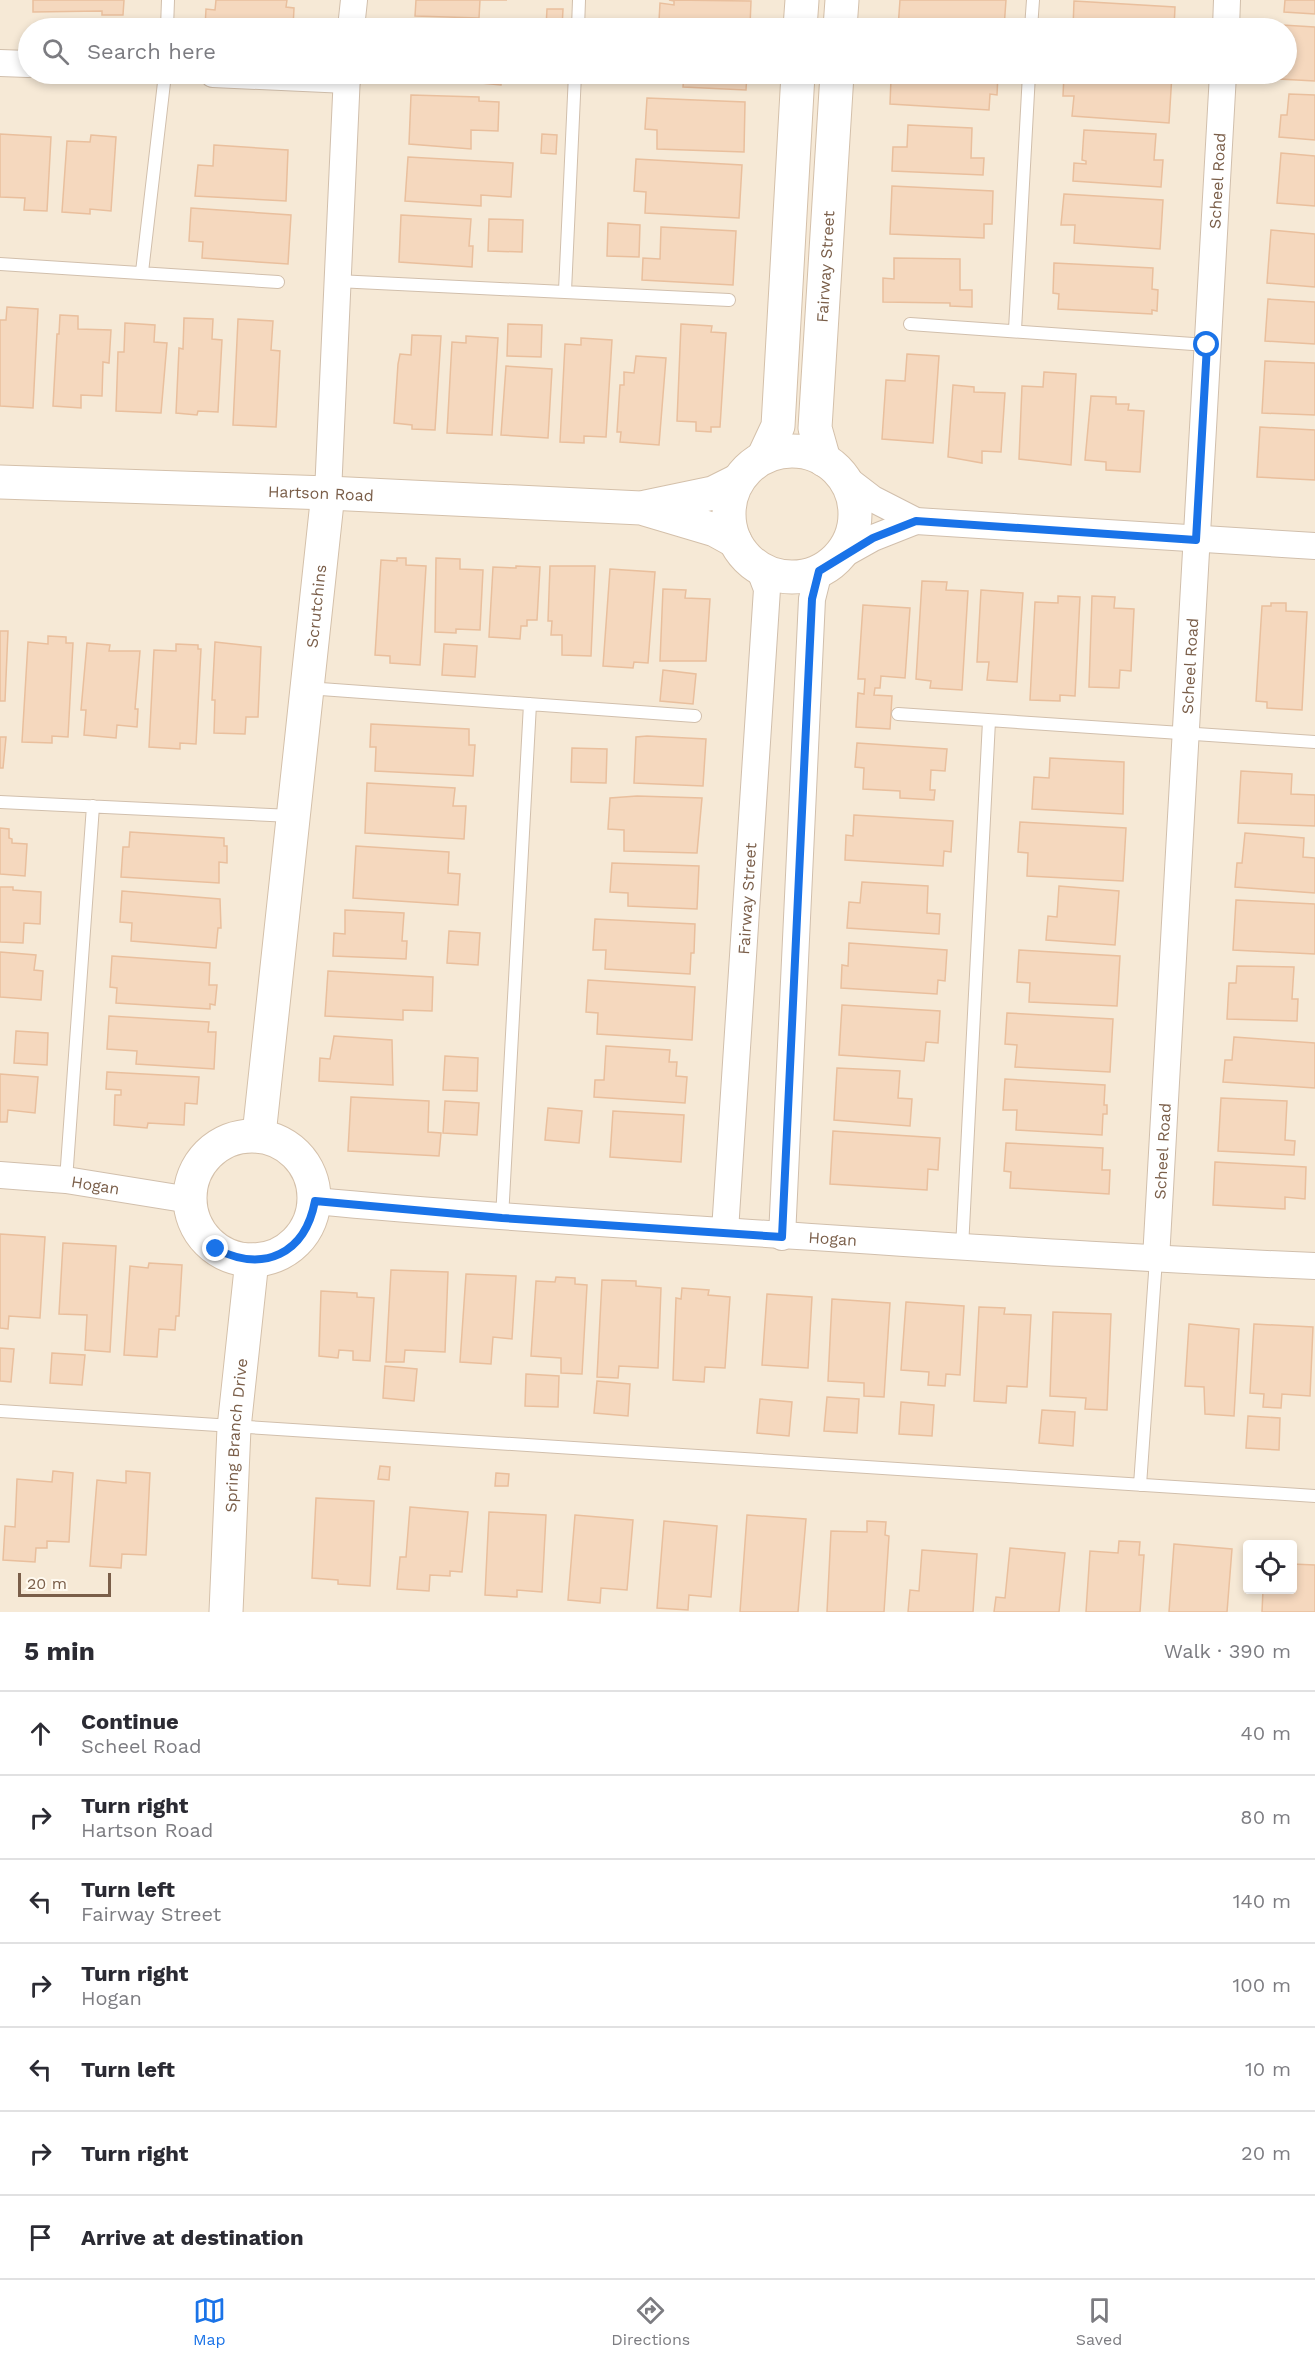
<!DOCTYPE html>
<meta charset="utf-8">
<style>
body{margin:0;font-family:"Work Sans",sans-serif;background:#f2f2f3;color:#2b2b33}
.controls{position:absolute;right:18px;bottom:18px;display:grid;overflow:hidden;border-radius:6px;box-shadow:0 3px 9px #0003}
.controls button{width:54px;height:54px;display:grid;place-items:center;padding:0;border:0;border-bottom:2px solid #e1e1e2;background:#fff;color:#2b2b33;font:30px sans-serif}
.scale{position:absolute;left:18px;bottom:15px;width:93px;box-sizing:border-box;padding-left:6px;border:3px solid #7a5e49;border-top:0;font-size:16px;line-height:21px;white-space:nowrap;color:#7a5e49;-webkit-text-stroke:4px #fffaf0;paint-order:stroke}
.stop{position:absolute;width:18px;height:18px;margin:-14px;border:4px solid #1a73e8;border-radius:50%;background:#fff}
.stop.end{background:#1a73e8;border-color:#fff;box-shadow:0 2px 6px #0008}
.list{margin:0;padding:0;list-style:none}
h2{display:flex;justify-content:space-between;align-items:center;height:78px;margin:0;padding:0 24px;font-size:26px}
h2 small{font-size:20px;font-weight:400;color:#7c7c81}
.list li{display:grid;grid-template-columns:39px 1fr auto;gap:18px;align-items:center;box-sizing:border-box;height:84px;padding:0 24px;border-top:2px solid #e1e1e2}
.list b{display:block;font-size:22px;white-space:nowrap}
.list p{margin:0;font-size:20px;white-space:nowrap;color:#7c7c81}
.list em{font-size:20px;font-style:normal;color:#7c7c81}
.icon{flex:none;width:33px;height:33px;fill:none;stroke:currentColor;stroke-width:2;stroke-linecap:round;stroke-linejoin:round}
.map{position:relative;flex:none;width:1315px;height:1612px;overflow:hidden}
.search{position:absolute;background:#fff;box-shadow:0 3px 9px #0003;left:18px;right:18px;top:18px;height:66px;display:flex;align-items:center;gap:15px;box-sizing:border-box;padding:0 21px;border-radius:33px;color:#7c7c81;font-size:22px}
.sheet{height:666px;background:#fff}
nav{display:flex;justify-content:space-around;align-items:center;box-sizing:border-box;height:84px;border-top:2px solid #e1e1e2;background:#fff;font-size:16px;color:#7c7c81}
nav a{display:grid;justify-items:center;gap:3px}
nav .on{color:#1a73e8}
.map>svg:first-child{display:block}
.residential{fill:#f6e9d6;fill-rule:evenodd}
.building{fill:#f5d8be;stroke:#e9bf9d;stroke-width:1.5}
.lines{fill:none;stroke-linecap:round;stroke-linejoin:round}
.lane-casing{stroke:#d1bfac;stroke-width:14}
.street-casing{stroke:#d1bfac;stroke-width:28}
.secondary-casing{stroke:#d4c0aa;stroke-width:35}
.lane{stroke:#fff;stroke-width:12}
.street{stroke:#fff;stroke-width:26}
.secondary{stroke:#fff;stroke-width:33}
.route{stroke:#1a73e8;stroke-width:8}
.labels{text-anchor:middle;stroke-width:5;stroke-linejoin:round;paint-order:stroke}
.street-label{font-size:16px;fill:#7a5e49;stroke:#fffaf0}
</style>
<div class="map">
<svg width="1315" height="1612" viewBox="0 0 1315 1612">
<rect width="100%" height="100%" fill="#fef7e8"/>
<path class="residential" d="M0 0H1315V1612H0ZM28 28H1286V74H28ZM1248 1544H1292V1590H1248Z"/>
<path class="building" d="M33 0H124L123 15H102V11L33 12Z
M216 0H287L286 7 294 8 293 28 205 27 206 9 215 10Z
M416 0H507H480L479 18 415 16Z
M669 0 751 1 750 26 659 21 660 3 674 5V1Z
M900 0H1006L1004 28H898Z
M1285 0H1315V14L1284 12Z
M1074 1 1175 7 1174 28H1073Z
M547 9H563L562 28 546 27Z
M1282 25 1315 27V81L1279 79 1280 74H1286V28H1282Z
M417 74H502L501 85 417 77Z
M684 74H747L746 90 683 87Z
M899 74H998L997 95 990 94 989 110 890 104 891 79H898Z
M1064 74H1172L1169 123 1072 116 1074 96H1063Z
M1289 94 1315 95V140L1279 137 1281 115H1287Z
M411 95 479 97V101L499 102 498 131 471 130V149L409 144Z
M647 98 745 102 744 152 657 149V130L645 129Z
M908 125 972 128 971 158H984L983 175 892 171 893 147H907Z
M1084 130 1156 134 1154 160H1163L1161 187 1073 181 1074 163 1086 164V161L1082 160Z
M0 134 51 137 47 211 24 210 25 198 0 197Z
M542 134 557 135 556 154 541 153Z
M91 135 116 137 111 211 90 209V214L62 212 67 141 90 142Z
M214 145 288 150 286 201 195 196 198 165 213 166Z
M1281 153 1315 156V206L1277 203Z
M408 157 513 163 511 197 481 195V206L405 201Z
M636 159 742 165 739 218 645 213 646 192 634 191Z
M892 186 993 191 992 224H984V238L890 234Z
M1064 194 1163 200 1160 249 1074 243 1075 225H1061Z
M191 208 291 215 288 264 202 258 203 242 189 241Z
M401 215 471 219 469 246H473L472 267 399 262Z
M489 219 523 220 522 252 488 251Z
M608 223 640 225 639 257 607 256Z
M661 227 736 231 733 285 642 280 643 258 660 259Z
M1271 230 1315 234V287L1267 283Z
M894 258 960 259V290H972V307L950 306V303L883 302V278L894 279Z
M1054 263 1153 268 1152 289 1158 290 1157 311 1152 310V314L1058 309 1059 294 1053 293Z
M1268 299 1315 302V344L1265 341Z
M7 307 38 309 33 408 0 406V320H6Z
M60 315 78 316V329L111 330 109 363 103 362 102 396 81 395V408L53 406 57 334H59Z
M184 318 213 319 212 339 222 340 218 412 198 411 197 415 176 413 179 348 183 349Z
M238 319 273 321 271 350 280 351 276 427 233 425Z
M125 323 155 325 154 342 167 343 161 413 116 411 118 352H124Z
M508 324 542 325 541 357 507 356Z
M681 324 712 326 711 332 726 333 720 427H711V432L696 431V422L677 421Z
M412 335 441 336 435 430 412 429V425L394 423 398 364 400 354 411 355Z
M466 336 498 338 492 435 447 433 452 342 466 343Z
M581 338 612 340 606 437 584 436V443L560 442 565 344 581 345Z
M907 354 939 356 933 443 882 439 886 380 905 381Z
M636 356 666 358 659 445 620 442 621 432H617L620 385H624V372L634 373Z
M1265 361 1315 363V415L1262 413Z
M506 366 552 369 548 438 501 435Z
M1044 372 1076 374 1071 465 1019 459 1022 386 1043 387Z
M953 385 974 387V392L1005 393 1001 452 982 451V463L948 457Z
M1091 396 1116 397V404H1129L1128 410 1144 411 1140 472 1106 470V462L1085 460Z
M1260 427 1315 430V480L1257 477Z
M397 558H406V565L426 566 420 665 390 663V656L375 655 381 560 397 561Z
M436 558 460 559V569L483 570 480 630 456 629V633L435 632Z
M516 566 540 567 537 620H527V626H521L520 639 489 637 493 567 516 568Z
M550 566H595L591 656 562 655V635H551L552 621H548Z
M610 569 655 572 648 663 634 662 633 668 603 666Z
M922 581 947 582 946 590 968 591 962 690 930 688 931 681 916 679Z
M663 589 686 590 685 598 710 599 706 661H660Z
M981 590 1023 593 1017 682 987 680 989 662H977Z
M1058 596 1080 597 1075 696 1060 695V701L1030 700 1035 602 1058 603Z
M1092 596 1115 597 1114 608 1134 609 1131 671 1120 670 1119 688 1089 687Z
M1271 603H1286V611L1307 612 1302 710 1267 708V702L1256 701 1262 606H1271Z
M863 605 910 608 905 678 881 676 880 688H875L874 695 892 696 890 729 856 727 858 693 864 694 865 679H858Z
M0 631H8L5 701H0Z
M48 636 66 637V643H73L68 737 52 736V743L22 742 28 642 48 644Z
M215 642 261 647 258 717H246L245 734 214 733 215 700H212Z
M87 643 110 645 109 651H140L135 709H138L137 727 117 725 116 738 84 735 86 710H81Z
M176 644 198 645V649H201L196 744 180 743V749L149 747 154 650 176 651Z
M444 644 477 646 475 677 442 675Z
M663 670 696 674 693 704 660 701Z
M371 724 469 729V745H475L473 776 375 771 376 747H370Z
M647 736 706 739 703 786 634 783 636 737Z
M0 737H6L3 768H0Z
M857 743 947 749 945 771 931 770 930 790H935L934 800 900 798V791L863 789 864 768 855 767Z
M572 748 607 749 606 783 571 782Z
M1050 758 1124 762 1123 814 1032 809 1034 777 1049 778Z
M1241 771 1292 774 1291 794 1315 795V826L1238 823Z
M367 783 455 788 453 806H466L464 839 365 833Z
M637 796 702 798 697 853 624 851V830L608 829 610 798Z
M854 815 953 821 951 852 944 851 943 866 845 860 846 835 853 836Z
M1020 822 1126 828 1123 881 1027 876 1028 853 1018 852Z
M0 828 9 829V838L12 839V843L27 844 25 876 0 874Z
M130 832 224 838V846H227V863L219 862V883L121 877 123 847H129Z
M1245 833 1304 838 1303 857 1315 858V893L1235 887 1237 863H1242Z
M356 846 449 852 448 873 460 874 458 905 353 898Z
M612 863 699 866 697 909 628 906V893L610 892Z
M862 882 928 886 927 913 940 914 939 934 847 928 849 902 860 903Z
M1059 886 1119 891 1115 945 1046 940 1048 916 1057 917Z
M0 887H13V890L41 892 40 924 24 923 23 943 0 942Z
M122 891 220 899 221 928H218L216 948 131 941 132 923 120 922Z
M1236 900 1315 904V954L1233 950Z
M345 910 404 913 402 941H407L406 959 333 956 334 933 345 934Z
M595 919 695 924 694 953H691L690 974 605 969 606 950H593Z
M449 931 480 933 478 965 447 963Z
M849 943 947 950 945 981 938 980 937 994 841 988 842 965 848 966Z
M1019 950 1120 956 1117 1006 1029 1002 1030 983 1017 982Z
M0 952 36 955 34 970 43 971 41 1000 0 997Z
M112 956 210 963 209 985H217L215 1005 210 1004V1009L116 1003 117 988 110 987Z
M1237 966 1294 967 1292 999H1298L1297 1021 1227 1019 1229 983H1236Z
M328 971 433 977 432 1011 403 1010V1020L325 1016Z
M588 980 695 987 692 1040 597 1034 598 1013 586 1012Z
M842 1005 940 1011 938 1043 926 1042 924 1061 839 1055Z
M1007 1013 1113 1019 1110 1072 1015 1067 1017 1045 1005 1044Z
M109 1016 209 1022 208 1032H216L214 1069 136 1064 137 1051 107 1049Z
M16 1031 48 1033 47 1065 14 1063Z
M334 1036 392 1040 393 1085 319 1081 320 1058 330 1059Z
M1234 1037 1315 1043V1088L1223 1082 1225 1060H1232Z
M606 1046 670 1050 669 1062H677L676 1076 687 1077 685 1103 594 1097 595 1080H604Z
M445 1056 478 1058 477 1091 443 1090Z
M837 1068 900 1071 898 1098 912 1099 910 1126 834 1120Z
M107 1072 199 1077 197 1104 185 1103 184 1125 148 1123 147 1128 114 1125 115 1095H121V1090L106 1089Z
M0 1074 38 1077 35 1113 8 1110 7 1122H0Z
M1005 1079 1105 1085 1104 1105H1107V1114H1103L1102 1135 1016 1130 1017 1110H1003Z
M351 1097 429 1101 428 1132 441 1133 439 1156 348 1151Z
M1221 1098 1287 1101 1285 1140 1295 1141 1294 1155 1218 1151Z
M445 1101 479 1103 477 1135 443 1133Z
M548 1108 582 1111 579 1143 545 1140Z
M613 1111 684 1115 681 1162 610 1157Z
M833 1131 940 1138 938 1170 928 1169 927 1190 830 1184Z
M1006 1143 1103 1148 1102 1170H1110L1109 1194 1010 1188 1011 1172 1004 1171Z
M1215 1162 1306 1167 1305 1199 1285 1197V1209L1213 1205Z
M0 1234 45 1237 40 1318 9 1316 8 1329 0 1328Z
M63 1243 116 1246 110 1352 85 1350 87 1315 59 1314Z
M149 1263 182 1265 179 1316H176L175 1330 159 1329 157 1357 124 1355 130 1266 148 1268Z
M391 1270 448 1272 445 1352 405 1350 404 1362H386Z
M466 1274 516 1276 512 1339 493 1337 491 1364 460 1362Z
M556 1277 575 1278V1284L587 1285 582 1374 561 1373V1358L531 1356 536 1281 555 1282Z
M602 1280 636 1281V1286L661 1288 658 1368 619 1366 618 1378 597 1377Z
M682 1288 709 1290 708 1295 730 1297 725 1368 705 1367 704 1382 673 1380 676 1298 681 1299Z
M321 1291 357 1293V1297L374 1298 370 1361 353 1360V1351L339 1350 338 1358 319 1356Z
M767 1294 812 1297 808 1368 762 1365Z
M832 1299 890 1303 884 1397 864 1396V1383L828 1381Z
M906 1302 964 1306 960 1375 946 1374 945 1386 928 1385 929 1372 901 1370Z
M979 1307 1005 1308 1004 1314 1031 1315 1027 1387 1007 1386 1006 1403 974 1401Z
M1053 1312 1111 1314 1107 1410 1085 1409 1086 1398 1050 1396Z
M1189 1324 1239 1329 1234 1416 1205 1414 1204 1387 1185 1386Z
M1254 1324 1313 1327 1310 1396 1282 1394 1281 1408 1263 1407 1264 1394 1250 1393Z
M0 1348 14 1349 11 1382 0 1381Z
M52 1353 85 1355 82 1385 50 1383Z
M385 1366 417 1369 414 1401 383 1398Z
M526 1374 559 1376 558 1407 525 1406Z
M597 1381 630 1384 628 1416 594 1413Z
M827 1397 859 1399 857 1433 824 1431Z
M760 1399 792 1402 789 1436 757 1433Z
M901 1402 934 1405 932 1436 899 1434Z
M1042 1410 1075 1412 1073 1446 1039 1443Z
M1248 1416 1280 1418 1279 1450 1246 1448Z
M380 1466 390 1467 389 1480 378 1479Z
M53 1471 73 1473 69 1542 47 1541V1548H36L35 1562 3 1560 5 1526 15 1527 17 1479 52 1482Z
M126 1471 150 1473 146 1555 122 1554 121 1568 90 1566 97 1480 126 1483Z
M496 1473 509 1474 508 1486H495Z
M316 1498 374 1501 370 1586 338 1584V1580L312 1578Z
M410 1507 468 1512 462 1572 450 1571V1576L430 1575 429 1591 397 1589 400 1557H406Z
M489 1512 546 1515 542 1592 517 1590V1597L485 1595Z
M575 1515 633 1520 627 1590 601 1588 600 1603 568 1600Z
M747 1515 806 1519 798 1612H740Z
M664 1521 717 1526 711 1597 689 1595 688 1610 657 1608Z
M867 1521 886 1522 885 1535 889 1536 884 1612H827L831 1531 867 1532Z
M1119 1541 1140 1542 1139 1555H1144L1140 1612H1086L1090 1551 1118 1553Z
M1174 1544 1232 1549 1227 1612H1169Z
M1010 1548 1065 1553 1059 1612H994L996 1597 1005 1598Z
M922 1550 977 1554 973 1612H908L910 1590 919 1591Z
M1292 1564 1315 1565V1612H1262L1263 1590H1292Z"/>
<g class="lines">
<defs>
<path id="lane" d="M167 28 168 0
M578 28 579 0
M1031 28 1033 0
M0 264 278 282
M142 272 165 74
M337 281 729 300
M565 291 575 74
M910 324 1207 345
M1015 330 1029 74
M307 688 695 716
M898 714 1315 742
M0 802 292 816
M66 1180 93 806
M502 1218 530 704
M962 1248 989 721
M0 1411 1315 1496
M1140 1485 1156 1259"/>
<g id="street">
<path d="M351 28 354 0"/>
<path d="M1226 28 1227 0"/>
<path d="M0 63 28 64"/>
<path d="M213 74 347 80"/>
<path d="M843 476 873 499 916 521 1315 546"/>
<path d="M328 493 347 74"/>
<path d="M839 557 873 538 916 521"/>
<path id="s1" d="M0 1175 66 1180 190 1200"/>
<path id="s2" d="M315 1201C451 1214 586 1222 722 1231 920 1244 1117 1258 1315 1266"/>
<path id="s3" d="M725 1231 767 589 759 568"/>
<path d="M782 1237 812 599 819 571"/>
<path id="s4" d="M1156 1259 1223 74"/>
</g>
<g id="secondary">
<path d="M800 28 802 0"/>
<path d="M840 28 842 0"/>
<circle cx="792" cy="514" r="63"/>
<path d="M764 456 778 426 798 74"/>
<path id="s5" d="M824 460 815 428 837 74"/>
<path id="s6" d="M0 482 328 493 641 508 715 530 735 541"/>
<path d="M646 507 713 493 737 481"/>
<path id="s7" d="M259 1135 328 493"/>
<circle cx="252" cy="1198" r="62"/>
<path id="s8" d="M226 1612 234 1428 252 1260"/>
</g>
</defs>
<use href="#lane" class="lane-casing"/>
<use href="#street" class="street-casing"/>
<use href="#secondary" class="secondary-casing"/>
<use href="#lane" class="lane"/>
<use href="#street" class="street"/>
<use href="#secondary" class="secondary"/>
</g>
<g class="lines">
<path class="route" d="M216 1249C264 1273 305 1254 315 1201L502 1218 782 1237 812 599 819 571 873 538 916 521 1196 540 1207 345"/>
</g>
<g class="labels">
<g class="street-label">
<text dy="6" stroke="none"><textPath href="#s4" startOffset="1080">Scheel Road</textPath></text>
<text dy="6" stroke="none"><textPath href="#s5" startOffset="195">Fairway Street</textPath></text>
<text dy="6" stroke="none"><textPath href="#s6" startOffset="321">Hartson Road</textPath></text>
<text dy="6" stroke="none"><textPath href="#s7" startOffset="532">Scrutchins</textPath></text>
<text dy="6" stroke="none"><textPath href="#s4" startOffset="594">Scheel Road</textPath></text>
<text dy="6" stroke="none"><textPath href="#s3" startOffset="333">Fairway Street</textPath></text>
<text dy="6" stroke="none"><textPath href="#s4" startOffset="108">Scheel Road</textPath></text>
<text dy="6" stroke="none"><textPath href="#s1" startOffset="96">Hogan</textPath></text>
<text dy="6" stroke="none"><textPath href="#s2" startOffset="519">Hogan</textPath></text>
<text dy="6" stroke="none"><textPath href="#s8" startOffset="177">Spring Branch Drive</textPath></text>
</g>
</g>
</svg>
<div class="controls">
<button><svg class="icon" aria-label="locate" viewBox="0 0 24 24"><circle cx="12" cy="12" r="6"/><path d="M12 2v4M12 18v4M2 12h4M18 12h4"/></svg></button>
</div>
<div class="scale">20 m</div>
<div class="stop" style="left:1207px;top:345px"></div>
<div class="stop end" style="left:216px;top:1249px"></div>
<div class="search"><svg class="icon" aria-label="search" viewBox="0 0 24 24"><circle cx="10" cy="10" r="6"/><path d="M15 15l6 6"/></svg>Search here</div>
</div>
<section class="sheet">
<h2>5 min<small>Walk · 390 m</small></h2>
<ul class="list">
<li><svg class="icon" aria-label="ahead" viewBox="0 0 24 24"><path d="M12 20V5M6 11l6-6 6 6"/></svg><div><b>Continue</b><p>Scheel Road</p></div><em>40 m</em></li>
<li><svg class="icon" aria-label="right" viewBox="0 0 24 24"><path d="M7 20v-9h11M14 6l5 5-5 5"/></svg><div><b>Turn right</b><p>Hartson Road</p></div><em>80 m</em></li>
<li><svg class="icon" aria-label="left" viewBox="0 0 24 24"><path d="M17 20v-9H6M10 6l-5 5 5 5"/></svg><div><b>Turn left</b><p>Fairway Street</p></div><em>140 m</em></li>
<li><svg class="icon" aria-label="right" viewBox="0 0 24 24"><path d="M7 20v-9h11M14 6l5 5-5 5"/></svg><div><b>Turn right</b><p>Hogan</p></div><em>100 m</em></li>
<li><svg class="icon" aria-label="left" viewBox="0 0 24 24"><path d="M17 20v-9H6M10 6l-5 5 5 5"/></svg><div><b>Turn left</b></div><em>10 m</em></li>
<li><svg class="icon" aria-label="right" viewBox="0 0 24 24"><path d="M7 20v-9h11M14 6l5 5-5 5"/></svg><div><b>Turn right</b></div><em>20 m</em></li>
<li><svg class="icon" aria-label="arrive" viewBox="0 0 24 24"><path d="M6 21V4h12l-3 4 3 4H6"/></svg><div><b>Arrive at destination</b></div></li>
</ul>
</section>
<nav>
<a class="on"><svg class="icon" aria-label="map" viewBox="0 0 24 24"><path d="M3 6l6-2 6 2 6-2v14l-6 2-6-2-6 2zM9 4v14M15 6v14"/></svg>Map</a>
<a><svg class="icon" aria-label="directions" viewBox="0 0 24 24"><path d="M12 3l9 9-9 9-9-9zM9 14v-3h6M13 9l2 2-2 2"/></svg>Directions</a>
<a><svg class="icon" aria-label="saved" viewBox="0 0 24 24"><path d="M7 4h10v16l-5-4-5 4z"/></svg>Saved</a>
</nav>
